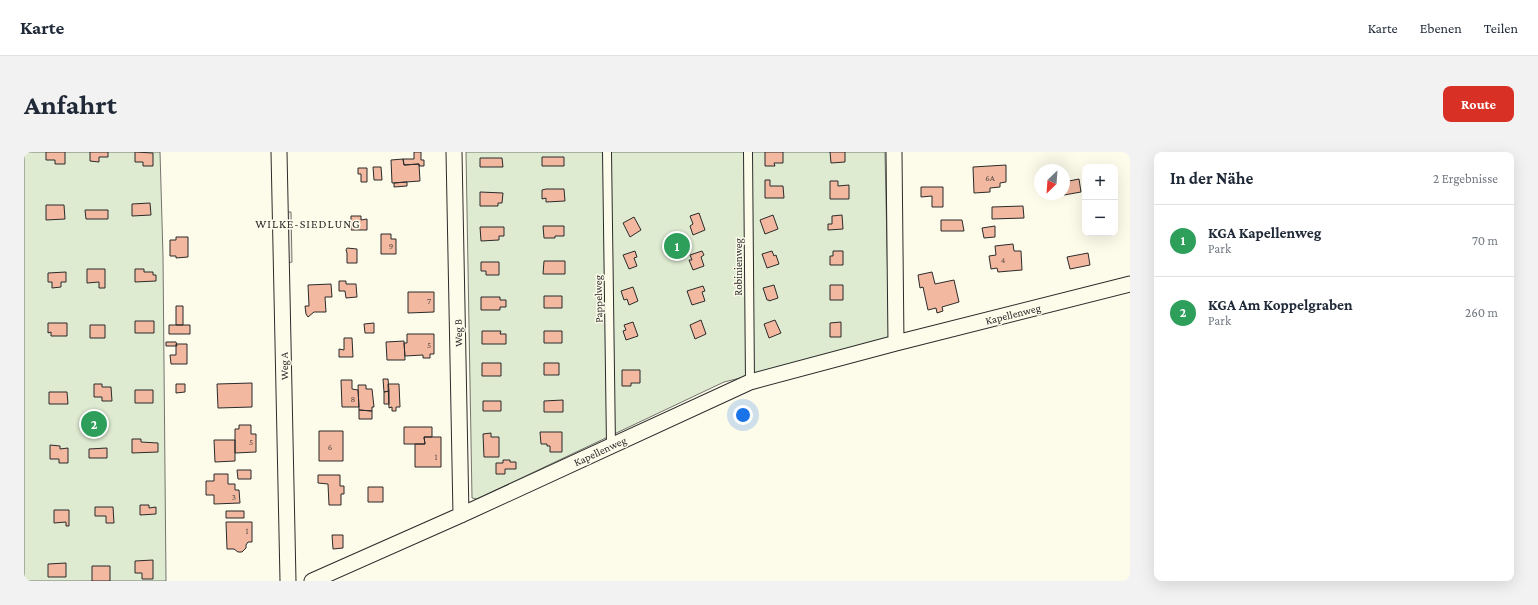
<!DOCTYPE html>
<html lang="de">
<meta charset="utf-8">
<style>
body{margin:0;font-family:"Crimson Pro",serif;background:#f2f2f3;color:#1f2937}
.controls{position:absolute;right:12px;top:12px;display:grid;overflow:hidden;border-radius:8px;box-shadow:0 4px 16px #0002}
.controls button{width:36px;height:36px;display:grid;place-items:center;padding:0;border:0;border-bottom:1px solid #e0e1e3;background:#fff;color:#1f2937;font:20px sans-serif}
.compass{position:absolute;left:1010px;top:12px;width:36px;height:36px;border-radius:50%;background:#fff;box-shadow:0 4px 16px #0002;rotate:205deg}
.you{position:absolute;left:719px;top:263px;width:14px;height:14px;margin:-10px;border:3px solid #fff;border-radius:50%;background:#1a73e8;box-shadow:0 0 0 6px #1a73e833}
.badge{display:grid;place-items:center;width:26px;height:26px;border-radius:50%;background:#d93025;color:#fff;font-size:13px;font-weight:700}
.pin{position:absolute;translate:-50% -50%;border:2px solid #fff;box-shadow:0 1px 4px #0006}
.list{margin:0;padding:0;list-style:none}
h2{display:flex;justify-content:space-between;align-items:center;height:52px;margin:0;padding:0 16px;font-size:17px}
h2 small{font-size:13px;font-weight:400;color:#747a83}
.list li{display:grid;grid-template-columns:26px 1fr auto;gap:12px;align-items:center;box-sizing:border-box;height:72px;padding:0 16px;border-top:1px solid #e0e1e3}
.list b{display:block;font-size:15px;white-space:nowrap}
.list p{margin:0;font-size:13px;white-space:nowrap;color:#747a83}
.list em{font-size:13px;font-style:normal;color:#747a83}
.map{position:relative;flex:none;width:1106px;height:429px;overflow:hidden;border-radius:8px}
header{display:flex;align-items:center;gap:24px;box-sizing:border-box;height:56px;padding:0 20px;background:#fff;border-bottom:1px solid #e0e1e3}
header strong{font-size:19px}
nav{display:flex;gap:22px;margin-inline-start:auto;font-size:14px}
.intro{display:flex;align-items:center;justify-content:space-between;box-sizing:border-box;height:96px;padding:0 24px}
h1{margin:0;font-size:28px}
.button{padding:10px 18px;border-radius:8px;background:#d93025;color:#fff;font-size:14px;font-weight:700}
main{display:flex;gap:24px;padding:0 24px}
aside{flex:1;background:#fff;border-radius:8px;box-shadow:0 4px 16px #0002}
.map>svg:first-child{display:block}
.green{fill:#deebd1;stroke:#74746e}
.parking{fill:#eceadb;stroke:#74746e}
.building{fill:#f2b8a0;stroke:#2b2b2b}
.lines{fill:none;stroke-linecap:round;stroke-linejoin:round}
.service-casing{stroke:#2b2b2b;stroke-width:10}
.minor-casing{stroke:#2b2b2b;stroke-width:17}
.service{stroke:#fdfbea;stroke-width:8}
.minor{stroke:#fdfbea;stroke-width:15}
.labels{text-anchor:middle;stroke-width:3;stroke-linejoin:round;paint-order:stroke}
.number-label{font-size:9px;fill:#5d4e48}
.street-label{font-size:11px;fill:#2b2b2b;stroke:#fdfbea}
.neighbourhood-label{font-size:12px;letter-spacing:1px;fill:#2b2b2b;stroke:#fdfbea}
</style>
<header>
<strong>Karte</strong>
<nav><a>Karte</a><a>Ebenen</a><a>Teilen</a></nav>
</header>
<div class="intro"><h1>Anfahrt</h1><a class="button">Route</a></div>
<main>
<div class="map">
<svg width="1106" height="429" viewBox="0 0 1106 429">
<rect width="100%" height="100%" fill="#fdfbea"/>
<path class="green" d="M0 0H136L139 104 142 429H0Z
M442 0H861L865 189 700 230 453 347 448 346Z"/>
<path class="parking" d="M262 60H267L268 110 263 111Z"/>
<path class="building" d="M22 0H41V12H31V8H22Z
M66 0H84V5H75V10L66 9Z
M111 0 129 1V14H119V10H111Z
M390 0H397V8H400V14H395V12L380 13 379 7H390Z
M741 0H759V11H750L751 14H741Z
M806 0H821V10L807 11Z
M518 5H540V14H518Z
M456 6H478L479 15H456Z
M379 7 380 13 395 12 396 29 368 31 367 8Z
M982 13V30L976 31V35L966 36V40L950 41 949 15Z
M349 15H357L358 28H350Z
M334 16H343V30H337V22H334Z
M1055 27 1057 40 1040 43V30Z
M741 28H746V34H759L760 46H741Z
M806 29H814V34L825 33V47H806Z
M383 30V34L370 35V31Z
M897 35H919V55H908V44L897 45Z
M522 37H540L541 49 522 50V46L518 47V38Z
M456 40 479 41 478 51H474V54H456Z
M126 51 127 63 108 64V52Z
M22 53H40L41 67 22 68Z
M999 54 1000 66 968 67V55Z
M61 58H84V67H62Z
M675 61 681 78 669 83 666 74 669 72 666 64Z
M749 63 754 77 741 82 736 68Z
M818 63 819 77 804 78V72H808V64Z
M327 64H337V68L343 67V78H327Z
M610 65 617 78 606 85 599 71Z
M917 68H938L940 79H917Z
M519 74H540V84H531V86H520Z
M971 74V85L960 86 958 76Z
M456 75H480V84H475V88L457 89Z
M357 82H367V87H372V102H357Z
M152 85H164V105L152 106V104H146V88H152Z
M989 92 990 99H997L998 118 974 120 973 116 967 117 965 104 972 103 971 94Z
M323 96 333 97V111H323V101L322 98Z
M611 99 613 105 610 106 613 114 605 117 599 103Z
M678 99 680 103 677 105 680 114 669 118 665 108H668L666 103Z
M748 99 750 104 752 103 755 112 743 116 738 102Z
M809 99H819V113H806V104H809Z
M1064 101 1066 113 1046 117 1043 105Z
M520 109H541V122H519Z
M457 110H475V123H462V119H457Z
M63 117H81V136H75V130L63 131Z
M111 117H120V120H129V123H132V129L111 130Z
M42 120V130H37V135L28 136V130H24V121Z
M908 120 911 132 930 128 935 150 918 155 919 159 913 161 912 156 904 158 899 135 896 136 894 123Z
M315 129H322V132H332L333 145 322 146 321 139H315Z
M307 132 308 145H301L302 160H290L284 165 282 162 281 154H285L284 133Z
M750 133 754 146 745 149V148H743L739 136Z
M806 133H819V148H806Z
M679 134 681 139 678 140 681 149 668 153 663 139Z
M609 135 614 149 605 153 603 147 600 148 597 139Z
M384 140H410V160L384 161Z
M520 144H538V156H520Z
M457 145H476V148H482V155H476V158H457Z
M152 154H159V173H152Z
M677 168 682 182 671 187 666 173Z
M751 168 757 181 745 186 740 172Z
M111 169H130V181H111Z
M609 170 614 184 602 188 599 179 602 178 600 173Z
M817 170V185H806V171Z
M24 171H43V184H27V180L24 181Z
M350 171V181H341L340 172Z
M66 173H81V186H66Z
M145 173H166V182H145Z
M458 179H477L476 182H482V192H458Z
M520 179H538V191H520Z
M383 182H410V202H406V206H399V203L381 204 380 191H383Z
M320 186H328L329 205H315V197L320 198Z
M380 189 381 208H363L362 190Z
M142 190H152L153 194H142Z
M152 192H163V212H147L146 203H152Z
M458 211H477V224H458Z
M520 211H535V223H520Z
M598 218H616V231H607V234H598Z
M359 227H364L365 239 360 240Z
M317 228H328V237L334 238 335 255H318Z
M228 231V255L194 256 193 232Z
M70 232H78V235H87L88 249H78V245H70Z
M152 232H161V240L152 241Z
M364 232H375L376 255H372V259H368V255L365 256Z
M334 233H342V237H348L350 255H348V259L335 258Z
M111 238H129V251H111Z
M365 239V252H360V240Z
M25 240H43L44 252H25Z
M539 248V260H520V249Z
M459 249H477V259H459Z
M335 258 348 259V267H335Z
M215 273H227V282H232V300L211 301V277H215Z
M380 275H408V285H400L401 292H380Z
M295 279H319V309H295Z
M516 280H538V300H526V294H523V292H517Z
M467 281V285H475V305H460L459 282Z
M400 285H417V315H391V292H401Z
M108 287H117V290L134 291V300L108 301Z
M190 288H211V309L191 310Z
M26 293 36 294V297L44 296V311H35V307H26Z
M83 296V306H65V297Z
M479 308H486V310H492V317H481V322H472V311H479Z
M213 318H227V327H214Z
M190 322H204V332H211V338H215L216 351 190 352V343H182V329H190Z
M294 323H316V334H320V342H317V353H305L304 332 294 331Z
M344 335H359V350H344Z
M116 353H125V356L132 355V362L116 363Z
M71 355H89L90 371H82V364H71Z
M30 358H45V374H42V370L30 371Z
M202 359H220V366H202Z
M202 370H228V390H224L222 393V396L218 400H214L210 397H203Z
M308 383H319V396L309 397Z
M129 408V427H118V421H111V409Z
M42 411V425H24V412Z
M68 414H86V429H68Z"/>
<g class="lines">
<defs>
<path id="service" d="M583 0 587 294
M724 0 726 230"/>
<path id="minor" d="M255 0 264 429
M430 0 437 363
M870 0 872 191
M288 429 437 363 726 230 872 191 1106 132"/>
</defs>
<use href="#service" class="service-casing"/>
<use href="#minor" class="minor-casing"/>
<use href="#service" class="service"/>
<use href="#minor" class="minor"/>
</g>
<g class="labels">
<g class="number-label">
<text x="966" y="29">6A</text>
<text x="367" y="97">9</text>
<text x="979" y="111">4</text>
<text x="405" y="152">7</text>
<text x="405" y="196">5</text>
<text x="329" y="250">8</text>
<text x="227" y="293">5</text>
<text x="306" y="298">6</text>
<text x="412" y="308">1</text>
<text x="210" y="348">3</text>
<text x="223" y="382">1</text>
</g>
<g class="street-label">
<text transform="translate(714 115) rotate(-90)" y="4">Robinienweg</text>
<text transform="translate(574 147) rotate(-91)" y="4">Pappelweg</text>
<text transform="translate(989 162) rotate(-14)" y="4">Kapellenweg</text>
<text transform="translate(434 181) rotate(-91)" y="4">Weg B</text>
<text transform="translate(260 214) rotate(-91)" y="4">Weg A</text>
<text transform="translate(576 299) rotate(-25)" y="4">Kapellenweg</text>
</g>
<g class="neighbourhood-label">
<text x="284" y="76">WILKE-SIEDLUNG</text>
</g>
</g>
</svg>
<div class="controls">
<button>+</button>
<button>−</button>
</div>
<svg class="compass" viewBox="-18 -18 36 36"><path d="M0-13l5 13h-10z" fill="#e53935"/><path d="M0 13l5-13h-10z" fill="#747a83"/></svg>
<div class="you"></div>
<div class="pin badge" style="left:653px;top:94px;background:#2e9e5b">1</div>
<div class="pin badge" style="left:70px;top:272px;background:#2e9e5b">2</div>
</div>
<aside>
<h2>In der Nähe<small>2 Ergebnisse</small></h2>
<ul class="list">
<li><span class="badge" style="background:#2e9e5b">1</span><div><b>KGA Kapellenweg</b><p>Park</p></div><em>70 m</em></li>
<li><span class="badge" style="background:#2e9e5b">2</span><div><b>KGA Am Koppelgraben</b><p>Park</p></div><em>260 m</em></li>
</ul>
</aside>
</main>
